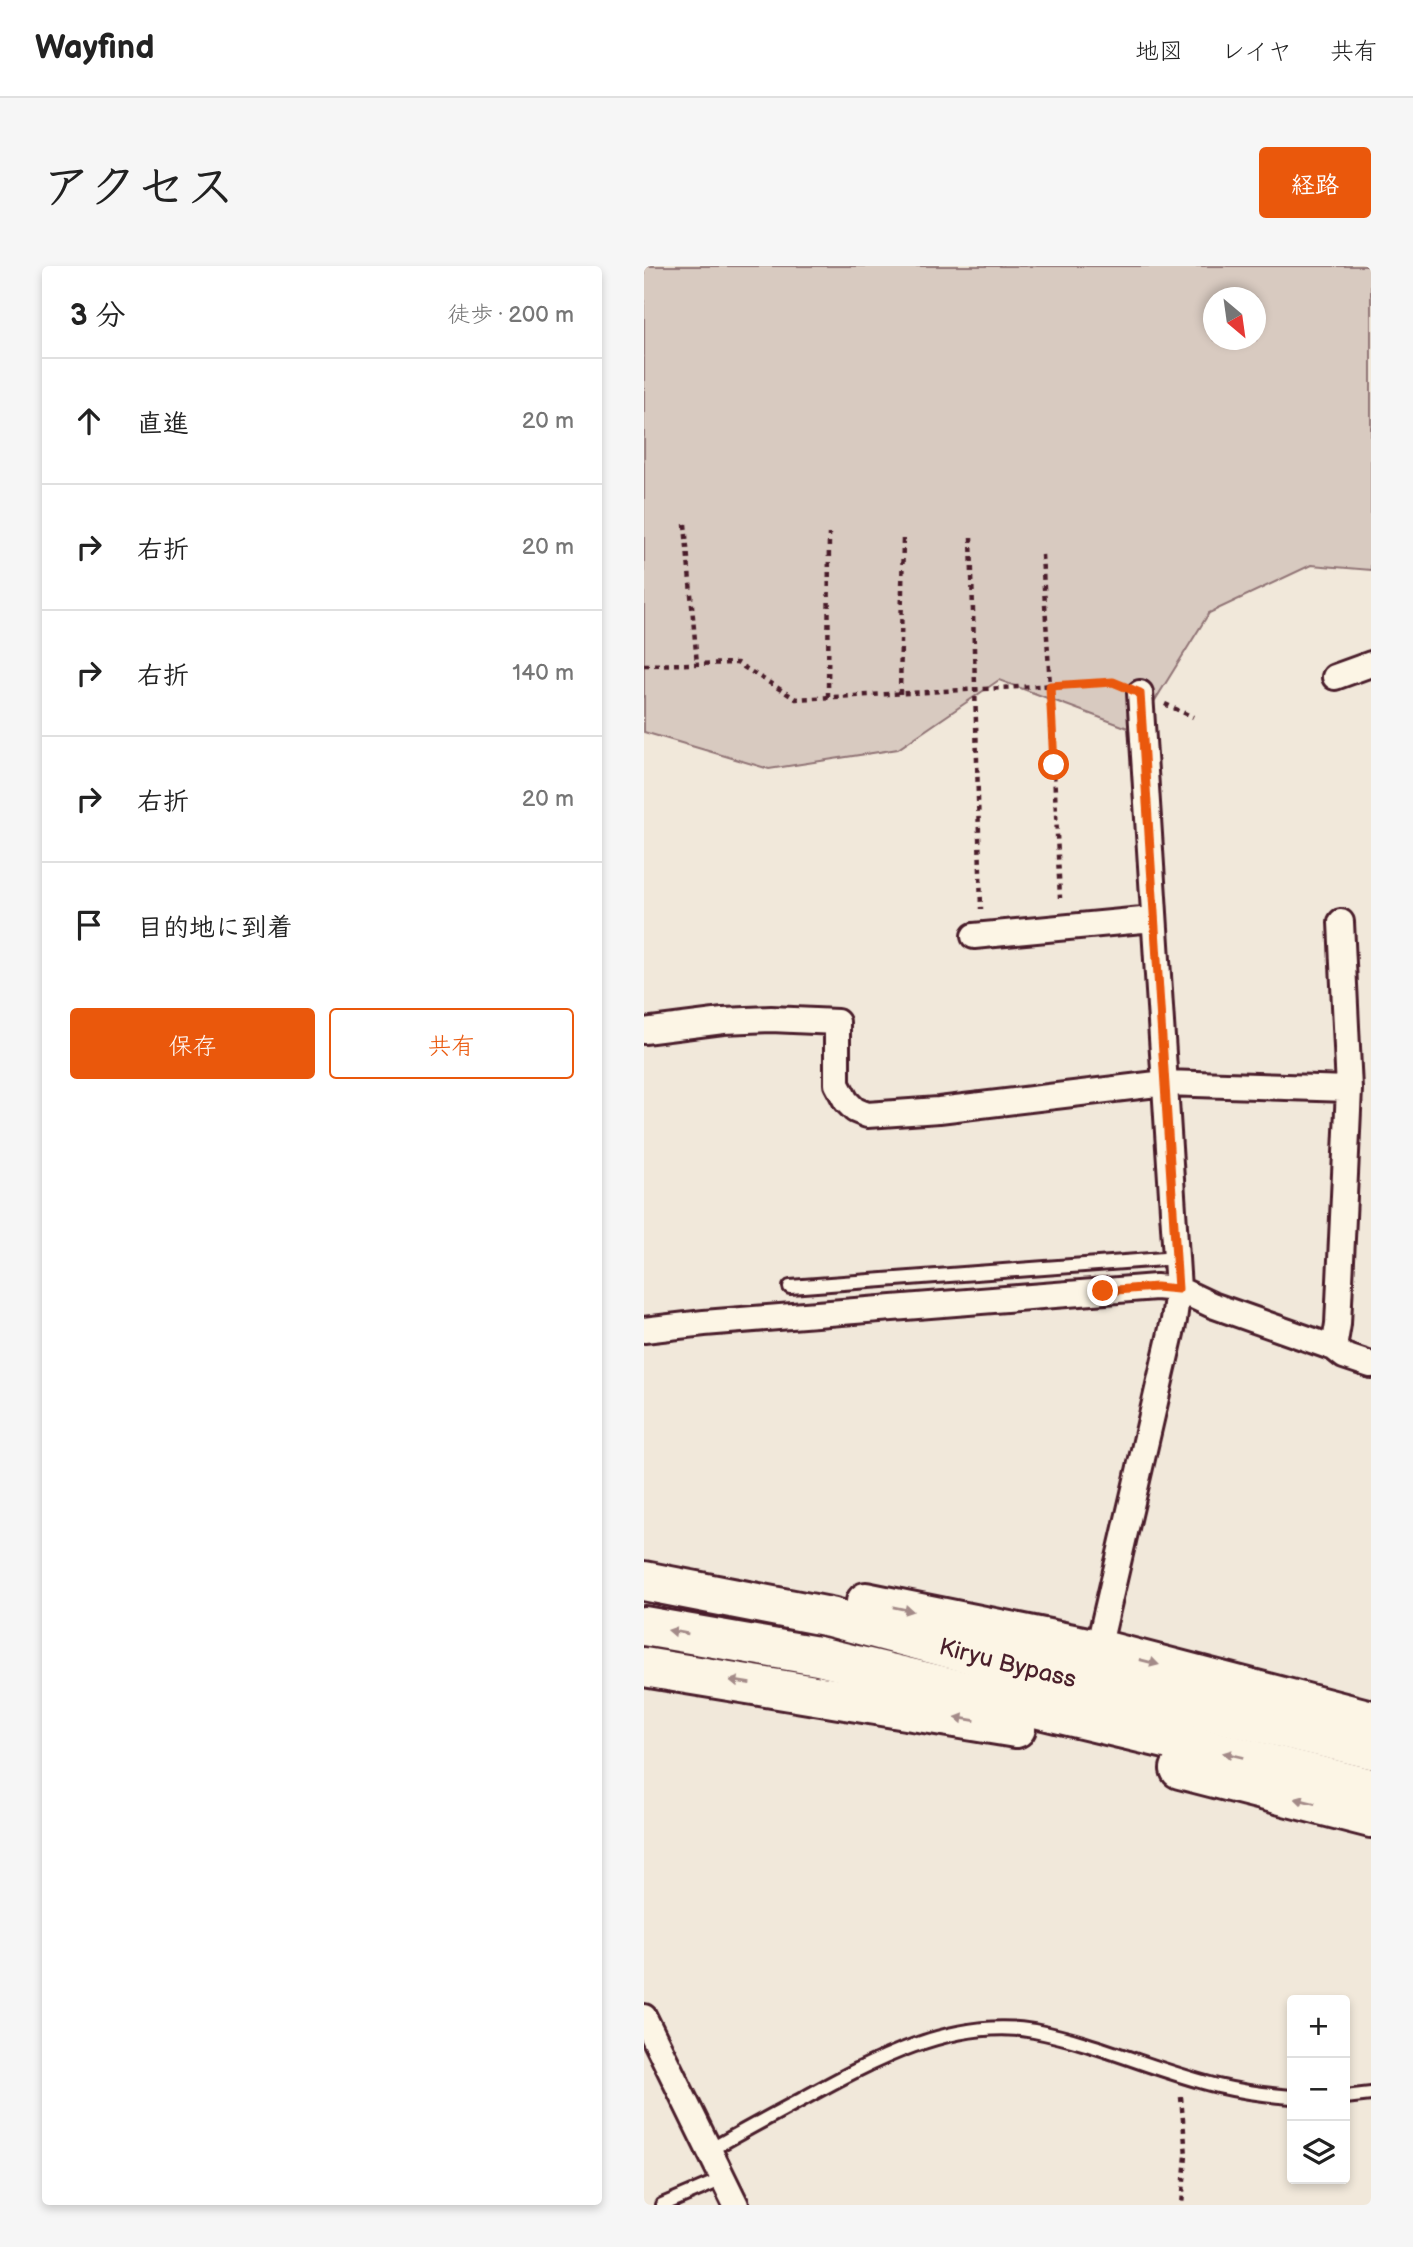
<!DOCTYPE html>
<html lang="ja">
<meta charset="utf-8">
<style>
body{margin:0;font-family:"Balsamiq Sans","Klee One",sans-serif;background:#f6f6f6;color:#222}
.controls{position:absolute;right:21px;bottom:21px;display:grid;overflow:hidden;border-radius:7px;box-shadow:0 4px 10px #0003}
.controls button{width:63px;height:63px;display:grid;place-items:center;padding:0;border:0;border-bottom:2px solid #e0e0e0;background:#fff;color:#222;font:35px sans-serif}
.compass{position:absolute;left:559px;top:21px;width:63px;height:63px;border-radius:50%;background:#fff;box-shadow:0 4px 10px #0003;rotate:151deg}
.stop{position:absolute;width:21px;height:21px;margin:-16px;border:5px solid #ea580c;border-radius:50%;background:#fff}
.stop.end{background:#ea580c;border-color:#fff;box-shadow:0 2px 7px #0008}
.list{margin:0;padding:0;list-style:none}
h2{display:flex;justify-content:space-between;align-items:center;height:91px;margin:0;padding:0 28px;font-size:30px}
h2 small{font-size:23px;font-weight:400;color:#767676}
.list li{display:grid;grid-template-columns:46px 1fr auto;gap:21px;align-items:center;box-sizing:border-box;height:126px;padding:0 28px;border-top:2px solid #e0e0e0}
.list b{display:block;font-size:26px;white-space:nowrap}
.list em{font-size:23px;font-style:normal;color:#767676}
.actions{display:flex;gap:14px;padding:21px 28px}
.actions a{flex:1;padding:16px 0;border:2px solid #ea580c;border-radius:7px;text-align:center;font-size:24px;color:#ea580c}
.actions .main{background:#ea580c;color:#fff}
.icon{flex:none;width:38px;height:38px;fill:none;stroke:currentColor;stroke-width:2;stroke-linecap:round;stroke-linejoin:round}
.map{position:relative;flex:none;width:727px;height:1939px;overflow:hidden;border-radius:7px}
header{display:flex;align-items:center;gap:42px;box-sizing:border-box;height:98px;padding:0 35px;background:#fff;border-bottom:2px solid #e0e0e0}
header strong{font-size:33px}
nav{display:flex;gap:38px;margin-inline-start:auto;font-size:24px}
.intro{display:flex;align-items:center;justify-content:space-between;box-sizing:border-box;height:168px;padding:0 42px}
h1{margin:0;font-size:49px}
.button{padding:18px 32px;border-radius:7px;background:#ea580c;color:#fff;font-size:24px;font-weight:700}
main{display:flex;gap:42px;padding:0 42px}
aside{flex:1;background:#fff;border-radius:7px;box-shadow:0 4px 10px #0003}
.map>svg:first-child{display:block}
.green{fill:#d8cac0;stroke:#917476;stroke-width:2;fill-rule:evenodd}
.lines{fill:none;stroke-linecap:round;stroke-linejoin:round}
.service-casing{stroke:#4a1f2b;stroke-width:18}
.minor-casing{stroke:#4a1f2b;stroke-width:30}
.trunk-casing{stroke:#4a1f2b;stroke-width:44}
.path{stroke:#4a1f2b;stroke-width:4.5;stroke-dasharray:5 5;stroke-linecap:butt}
.service{stroke:#fcf5e5;stroke-width:12}
.minor{stroke:#fcf5e5;stroke-width:24}
.trunk{stroke:#fcf5e5;stroke-width:38}
.oneway{fill:#a38a88}
.route{stroke:#ea580c;stroke-width:9}
.labels{text-anchor:middle;stroke-width:7;stroke-linejoin:round;paint-order:stroke}
.street-label{font-size:24px;fill:#4a1f2b;stroke:#fcf5e5}
</style>
<header>
<strong>Wayfind</strong>
<nav><a>地図</a><a>レイヤ</a><a>共有</a></nav>
</header>
<div class="intro"><h1>アクセス</h1><a class="button">経路</a></div>
<main>
<aside>
<h2>3 分<small>徒歩 · 200 m</small></h2>
<ul class="list">
<li><svg class="icon" aria-label="ahead" viewBox="0 0 24 24"><path d="M12 20V5M6 11l6-6 6 6"/></svg><div><b>直進</b></div><em>20 m</em></li>
<li><svg class="icon" aria-label="right" viewBox="0 0 24 24"><path d="M7 20v-9h11M14 6l5 5-5 5"/></svg><div><b>右折</b></div><em>20 m</em></li>
<li><svg class="icon" aria-label="right" viewBox="0 0 24 24"><path d="M7 20v-9h11M14 6l5 5-5 5"/></svg><div><b>右折</b></div><em>140 m</em></li>
<li><svg class="icon" aria-label="right" viewBox="0 0 24 24"><path d="M7 20v-9h11M14 6l5 5-5 5"/></svg><div><b>右折</b></div><em>20 m</em></li>
<li><svg class="icon" aria-label="arrive" viewBox="0 0 24 24"><path d="M6 21V4h12l-3 4 3 4H6"/></svg><div><b>目的地に到着</b></div></li>
</ul>
<div class="actions"><a class="main">保存</a><a>共有</a></div>
</aside>
<div class="map">
<svg width="727" height="1939" viewBox="0 0 727 1939">
<rect width="100%" height="100%" fill="#f1e8da"/>
<filter id="ink" filterUnits="userSpaceOnUse"><feTurbulence type="fractalNoise" baseFrequency=".0143" numOctaves="2"/><feDisplacementMap in="SourceGraphic" scale="14" xChannelSelector="R" yChannelSelector="G"/><feConvolveMatrix kernelMatrix="1 2 1 2 8 2 1 2 1" color-interpolation-filters="sRGB"/></filter>
<g filter="url(#ink)">
<path class="green" d="M0 0H727V304L667 299 565 347 492 465 355 414 254 483 125 503 0 466ZM570 32H612V74H570Z"/>
<g class="lines">
<defs>
<path id="service" d="M146 1021 533 992
M701 1831 727 1828
M66 1884C95 1867 125 1851 155 1835 224 1797 308 1750 390 1765 454 1777 512 1805 574 1820 599 1826 624 1829 648 1831
M18 1939 79 1913"/>
<path id="minor" d="M691 411 727 398
M330 670 509 653
M0 765 79 755 127 753 193 756V818L202 835 211 844 223 849 295 844 521 817 705 823
M0 1064 60 1057 512 1021 534 1023 568 1039 690 1082 700 1090 727 1099
M690 1082 694 1058 705 823 697 656
M454 1383 530 1054 534 1023 496 427
M0 1751 92 1939"/>
<g id="trunk">
<path id="s1" d="M0 1315 186 1351 369 1399 727 1483"/>
<path d="M222 1336 454 1383 727 1454"/>
<path d="M0 1360 174 1390 727 1522"/>
<path d="M0 1401 372 1462"/>
<path d="M536 1503 727 1552"/>
</g>
</defs>
<use href="#service" class="service-casing"/>
<use href="#minor" class="minor-casing"/>
<use href="#trunk" class="trunk-casing"/>
<path class="path" d="M41 258 53 398
M327 271 337 643
M398 289 406 420 416 632
M0 399 93 397 152 433 469 416 474 418
M256 428 259 272
M184 431 185 268
M521 438 549 451
M537 1831 542 1889 538 1939"/>
<use href="#service" class="service"/>
<use href="#minor" class="minor"/>
<use href="#trunk" class="trunk"/>
</g>
<defs><path id="oneway-solid" d="M-6-.8H1V-3.2L6.5 0L1 3.2V.8H-6Z" transform="scale(1.75)"/></defs>
<g class="oneway">
<use href="#oneway-solid" transform="translate(259 1343) rotate(12)"/>
<use href="#oneway-solid" transform="translate(34 1366) rotate(-170)"/>
<use href="#oneway-solid" transform="translate(505 1396) rotate(15)"/>
<use href="#oneway-solid" transform="translate(96 1416) rotate(-171)"/>
<use href="#oneway-solid" transform="translate(321 1453) rotate(-171)"/>
<use href="#oneway-solid" transform="translate(589 1489) rotate(-167)"/>
<use href="#oneway-solid" transform="translate(661 1535) rotate(-166)"/>
</g>
</g>
<g class="lines" filter="url(#ink)">
<path class="route" d="M410 499 406 420 469 416 496 427 534 1023 512 1021 459 1025"/>
</g>
<g class="labels">
<g class="street-label">
<text dy="8" stroke="none"><textPath href="#s1" startOffset="373">Kiryu Bypass</textPath></text>
</g>
</g>
</svg>
<div class="controls">
<button>+</button>
<button>−</button>
<button><svg class="icon" aria-label="layers" viewBox="0 0 24 24"><path d="M12 4l9 5-9 5-9-5zM3 14l9 5 9-5"/></svg></button>
</div>
<svg class="compass" viewBox="-18 -18 36 36"><path d="M0-13l5 13h-10z" fill="#e53935"/><path d="M0 13l5-13h-10z" fill="#767676"/></svg>
<div class="stop" style="left:410px;top:499px"></div>
<div class="stop end" style="left:459px;top:1025px"></div>
</div>
</main>
